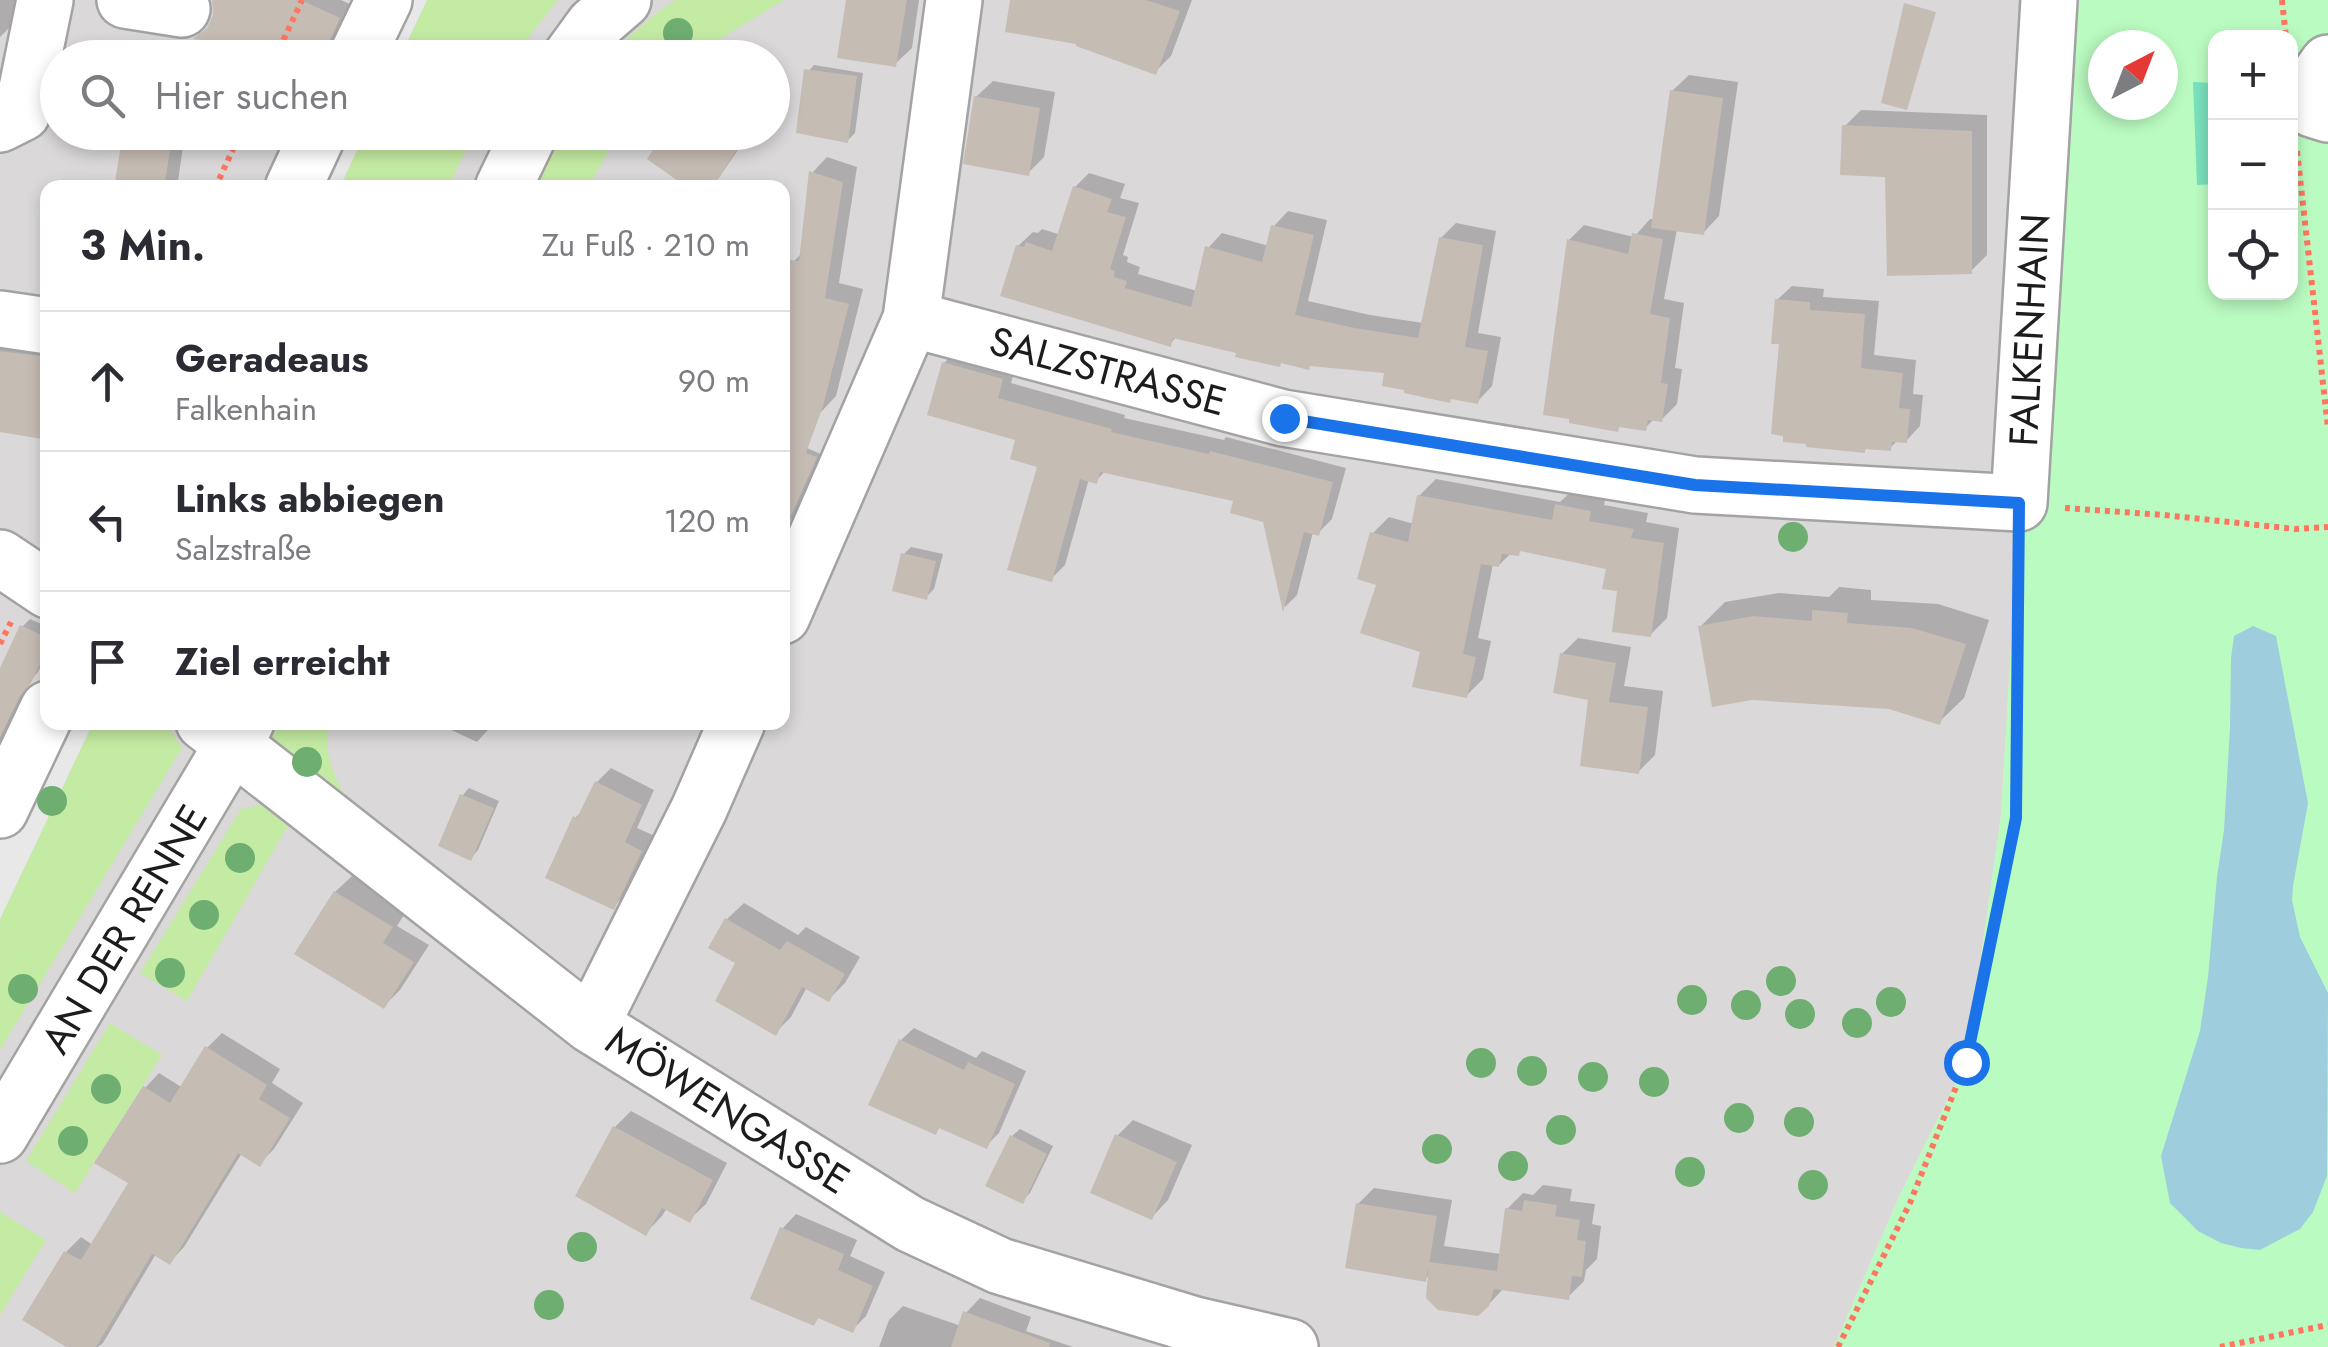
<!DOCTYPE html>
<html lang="de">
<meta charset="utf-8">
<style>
body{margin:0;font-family:Jost,sans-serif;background:#f2f2f3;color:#2b2b33}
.controls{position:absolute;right:30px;top:30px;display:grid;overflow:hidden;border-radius:20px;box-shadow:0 5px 15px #0003}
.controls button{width:90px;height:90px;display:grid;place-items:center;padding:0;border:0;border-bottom:2px solid #e1e1e2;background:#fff;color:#2b2b33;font:50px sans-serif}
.compass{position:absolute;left:2088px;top:30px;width:90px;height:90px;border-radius:50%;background:#fff;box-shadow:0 5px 15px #0003;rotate:42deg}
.stop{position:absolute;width:30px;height:30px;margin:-22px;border:8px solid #1a73e8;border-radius:50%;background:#fff}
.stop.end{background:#1a73e8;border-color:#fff;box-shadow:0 2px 10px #0008}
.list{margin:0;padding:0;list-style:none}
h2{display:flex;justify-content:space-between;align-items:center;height:130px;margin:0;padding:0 40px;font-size:42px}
h2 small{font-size:32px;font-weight:400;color:#7c7c81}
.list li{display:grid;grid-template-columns:65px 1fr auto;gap:30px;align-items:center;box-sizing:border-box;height:140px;padding:0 40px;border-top:2px solid #e1e1e2}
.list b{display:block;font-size:38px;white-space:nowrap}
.list p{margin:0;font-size:32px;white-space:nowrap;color:#7c7c81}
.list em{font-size:32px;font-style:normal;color:#7c7c81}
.icon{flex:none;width:55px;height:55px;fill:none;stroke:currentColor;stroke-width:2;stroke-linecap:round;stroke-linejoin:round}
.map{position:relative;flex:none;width:2328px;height:1347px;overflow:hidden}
.search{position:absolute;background:#fff;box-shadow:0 5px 15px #0003;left:40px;top:40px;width:750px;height:110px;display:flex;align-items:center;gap:25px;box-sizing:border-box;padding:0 35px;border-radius:55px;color:#7c7c81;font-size:38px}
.panel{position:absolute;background:#fff;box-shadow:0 5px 15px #0003;left:40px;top:180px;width:750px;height:550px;border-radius:20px}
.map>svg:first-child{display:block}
.residential{fill:#dad8d8;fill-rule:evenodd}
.grass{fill:#c4eba3}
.park{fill:#bafbc1;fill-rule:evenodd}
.pitch{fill:#7ae1bd}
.parking{fill:#e8e8e8}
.water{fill:#9ecdde}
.shadow{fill:#0003}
.building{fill:#c5bcb4}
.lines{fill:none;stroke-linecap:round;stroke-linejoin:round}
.minor-casing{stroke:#a3a3a3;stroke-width:60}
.path{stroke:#ff7660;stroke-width:6;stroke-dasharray:5 5;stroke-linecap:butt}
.minor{stroke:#fff;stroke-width:55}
.tree{fill:#6eae70}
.route{stroke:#1a73e8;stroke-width:12}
.labels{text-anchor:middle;stroke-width:9;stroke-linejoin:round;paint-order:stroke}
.street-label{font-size:40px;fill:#1c1c1c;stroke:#fff}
</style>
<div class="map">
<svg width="2328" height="1347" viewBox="0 0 2328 1347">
<rect width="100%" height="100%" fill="#eeeae0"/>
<path class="residential" d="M0 0H2049L2001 816 1966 1062 1899 1197 1834 1347H0ZM58 58H772V132H58ZM48 188H782V722H48Z"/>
<path class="grass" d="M427 0H558L528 38 516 57 400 58Z
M676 0H784L690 57H610C630 35 651 16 676 0Z
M365 133H474L448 187 340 188Z
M561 133H619L588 187H553L536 180Z
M93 723H161L170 730 182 748 0 1050V919Z
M280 723H331C319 749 338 781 348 805L269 744Z
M265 805 289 824 187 1001 140 973 241 809Z
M110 1023 162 1055 75 1193 26 1161Z
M0 1212 46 1240 0 1315Z"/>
<path class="park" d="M2049 0H2328V1347H1834L1899 1197 1966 1062 2001 815ZM2216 38H2290V292H2216ZM2103 45H2163V105H2103Z"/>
<path class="pitch" d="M2193 82 2215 83V184L2197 185Z"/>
<path class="parking" d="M385 0H427L400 57 357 58Z
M321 133H365L340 187 295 188Z
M48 722 93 723 0 919V810Z"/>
<path class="water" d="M2253 626 2276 636 2308 803 2293 886 2292 900 2300 937 2328 993 2327 1176 2313 1212 2300 1229 2260 1250 2241 1248 2221 1243 2198 1231 2170 1203 2161 1156 2200 1031 2208 977 2217 877 2224 830 2230 728 2231 658 2234 636Z"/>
<path class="shadow" d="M0 0H18L15 22 0 37Z
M214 0H341L352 5 335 58H288L293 48 211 25 215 13Z
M849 0H919L912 48 895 64Z
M1013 0H1192L1171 56 1155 72Z
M709 43 739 47 737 58H696Z
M141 49 195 58H133Z
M814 65 863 73 855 133 848 140 807 73Z
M1689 75 1738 82 1719 216 1703 233 1677 229 1664 299 1684 303 1675 368 1682 369 1677 404 1662 419 1655 418 1645 428 1622 425 1617 429 1569 240 1584 225 1634 237 1650 219 1655 220 1672 91Z
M993 81 1055 92 1044 157 1028 173 976 97Z
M1861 110 1987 115V255L1971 271 1845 126Z
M125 132H196L194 135 185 133 177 188H116Z
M667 132H750L712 188Z
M827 157 857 167 839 283 863 289 836 396 821 412 782 394V289L789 282 792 263 803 252 812 173Z
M1089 173 1125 184 1120 198 1139 203 1123 255 1128 257 1127 262 1140 267 1138 274 1197 291 1208 248 1222 233 1269 246 1274 226 1288 211 1327 220 1308 301 1370 315 1423 323 1441 238 1456 223 1496 231 1478 333 1501 337 1492 386 1478 401 1387 371 1312 364 1240 351 1177 336 1170 344 1018 246 1033 232 1038 233 1042 229 1058 234 1075 187Z
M1792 286 1824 289 1823 297 1879 301 1874 355 1916 360 1913 394 1923 395 1920 426 1906 441 1898 440 1890 448 1868 447 1864 451 1782 342 1777 300Z
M0 304 48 322V437L0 430Z
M959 349 1016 365 1011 383 1125 415 1124 418 1224 440 1226 437 1346 468 1332 519 1318 533 1313 532 1297 595 1285 607 1266 520 1236 499 1106 470 1096 481 1089 479 1065 565 1051 579 1040 465 1018 439 944 363Z
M782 437 825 456 802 508 786 524Z
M1436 479 1560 502 1574 489 1606 495 1604 505 1648 513 1646 522 1679 528 1667 618 1650 635 1608 568 1522 549 1518 554 1511 553 1499 565 1493 564 1478 638 1491 641 1483 679 1466 696 1423 650 1379 583 1373 533 1389 517 1414 524 1419 496Z
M911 547 943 554 934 589 926 597 904 554Z
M1839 587 1871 590V600L1938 604 1989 620 1964 698 1939 722 1701 626 1725 602 1779 593 1829 597Z
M30 619 48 627V653L38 672 27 685 0 741V674L23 626Z
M1578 638 1631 647 1624 686 1663 691 1655 755 1638 772 1562 654Z
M434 722H495L477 742Z
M611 768 654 790 637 828 655 836 627 893 613 907 575 818 585 808 597 782Z
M469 788 499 801 478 850 471 858 462 796Z
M352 876 407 910 397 926 429 945 400 990 384 1006 335 892Z
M744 903 798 935 806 927 860 957 845 983 829 999 807 987 791 1017 775 1033 738 962 727 919Z
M914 1028 976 1058 982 1051 1026 1071 999 1133 986 1146 941 1126 935 1132 901 1040Z
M222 1033 280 1069 272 1083 303 1103 274 1149 259 1164 242 1153 184 1247 170 1262 156 1254 103 1343 98 1347H71L66 1252 81 1237 93 1245 131 1182 145 1088 159 1073 183 1088 207 1048Z
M631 1111 727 1163 706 1204 689 1220 667 1208 662 1216 646 1233 615 1127Z
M1133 1120 1192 1145 1168 1200 1152 1217 1117 1136Z
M1020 1129 1053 1146 1030 1193 1022 1201 1012 1136Z
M1543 1185 1572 1189 1570 1201 1595 1204 1592 1224 1601 1226 1597 1259 1586 1270 1584 1281 1568 1297 1504 1288 1488 1305 1431 1273 1425 1279 1358 1204 1374 1188 1452 1200 1444 1246 1501 1254 1507 1209 1523 1193 1533 1195Z
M796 1214 857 1240 850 1256 885 1272 866 1316 852 1330 820 1316 814 1323 783 1228Z
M980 1298 1031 1317 1026 1331 1073 1347H879L889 1320 903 1306 961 1326 966 1313Z"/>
<path class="building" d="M212 0H301L340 18 328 44 325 58H285L289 50 193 39 207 28 213 15Z
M846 0H907L896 67 837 58Z
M1010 0H1146L1180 11 1156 75 1076 46V44L1005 32Z
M1904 3 1936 12 1907 110 1881 103Z
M804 69 857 76 848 143 796 133Z
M1670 90 1723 98 1704 235 1651 228Z
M974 96 1040 108 1029 176 963 164Z
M1842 125 1972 131V274L1887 276 1885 177 1840 175Z
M123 132H173L164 188H114Z
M664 132H723L740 145 712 188H688L647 159Z
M809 171 843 182 825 298 849 304 823 406 806 453 817 457 782 536V303L790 260 799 261Z
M1073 186 1112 199 1107 212 1126 217 1110 269 1115 271 1114 277 1127 281 1125 288 1191 307 1205 246 1262 262 1271 225 1314 235 1295 315 1355 328 1418 338 1439 237 1483 245 1465 347 1488 351 1478 404 1451 399 1450 403 1404 393V390L1382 386 1384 373 1310 366 1309 370 1281 363 1280 367 1235 357 1236 353 1173 338 1171 347 1000 296 1016 245 1024 247 1026 242 1052 251Z
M1632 233 1663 239 1650 314 1670 318 1661 383 1668 384 1662 422 1648 420 1646 431 1619 427 1618 432 1569 423V419L1543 415 1567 239 1628 254Z
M1775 299 1810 302V310L1865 314 1861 368 1903 373 1899 408 1910 409 1907 443 1892 442 1891 451 1865 449V453L1806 447V444L1783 442V436L1771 434 1779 344H1771Z
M0 351 48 357V440L0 432Z
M942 362 1003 379 998 398 1112 429 1111 432 1209 454 1210 451 1333 482 1319 536 1304 532 1283 612 1263 522 1230 513 1233 501 1100 472 1097 484 1080 479 1052 582 1007 570 1037 467 1010 459 1015 440 927 415Z
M1417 495 1552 520 1555 504 1591 511 1589 521 1634 529 1631 538 1664 543 1651 637 1612 632 1617 591 1602 589 1606 569 1520 551 1519 556 1502 554 1499 567 1481 564 1463 654 1476 657 1467 698 1412 687 1420 652 1360 633 1376 585 1357 579 1370 532 1408 542Z
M901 553 936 561 927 600 892 591Z
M1812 610 1848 613 1847 623 1912 628 1966 644 1940 725 1889 709 1752 700 1712 707 1698 626 1753 616 1812 621Z
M20 625 48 638V648L31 683 20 696 0 737V668Z
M1560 653 1616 663 1609 702 1648 707 1639 774 1580 766 1588 700 1553 693Z
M595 781 642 805 625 842 642 851 614 910 545 878 573 816 577 818Z
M460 794 494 808 471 861 438 846Z
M334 891 393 927 383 943 414 962 384 1009 294 954Z
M725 918 780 950 787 941 845 974 829 1002 802 987 776 1036 715 1001 735 963 708 948Z
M899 1039 964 1070 968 1062 1015 1084 987 1149 939 1128 936 1135 868 1105Z
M205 1046 267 1085 259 1099 290 1118 260 1167 238 1153 170 1265 152 1254 96 1347H66L22 1320 64 1251 81 1260 128 1183 94 1163 143 1086 170 1103Z
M613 1126 713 1180 690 1223 662 1208 646 1236 575 1196Z
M1115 1134 1177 1162 1152 1220 1090 1193Z
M1010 1135 1047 1154 1023 1204 985 1186Z
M1524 1200 1557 1205 1555 1216 1580 1220 1577 1240 1586 1241 1582 1277 1572 1276 1569 1300 1494 1289 1495 1285 1489 1306 1478 1316 1438 1310 1426 1298 1429 1262 1497 1271 1505 1208 1522 1211Z
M1356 1203 1437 1216 1426 1282 1345 1268Z
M780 1227 844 1254 838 1270 873 1286 853 1333 818 1318 814 1326 750 1299Z
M963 1311 1050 1343 1049 1347H951Z"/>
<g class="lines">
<defs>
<path id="minor" d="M125 0 182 9
M356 58 384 0
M570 58 594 25 623 0
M2328 63 2319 76 2292 97 2312 109 2328 114
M0 124 22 113 45 0
M293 188 319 132
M503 188 530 132
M0 319 48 326
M911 319 1283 418 1695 485 2019 503 2049 0
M0 558 48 590
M782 616 911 319 954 0
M204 722 591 1025 910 1224 1000 1266 1195 1325 1290 1347
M0 810 48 709
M591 1025 699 809 737 722
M0 1135 246 722"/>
</defs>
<use href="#minor" class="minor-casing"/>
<path class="path" d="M2282 0 2286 38
M275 58 302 0
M2297 151 2328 428
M215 188 241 132
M2065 508 2164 515 2295 529 2328 527
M0 644 11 622
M1838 1347 1910 1203 1966 1062 2017 818 2018 549
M2220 1347 2328 1325"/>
<use href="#minor" class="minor"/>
</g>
<g class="tree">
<circle cx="678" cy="33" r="15"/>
<circle cx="1793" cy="537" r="15"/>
<circle cx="307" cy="762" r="15"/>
<circle cx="52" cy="801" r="15"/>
<circle cx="240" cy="858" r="15"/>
<circle cx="204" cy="915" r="15"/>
<circle cx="170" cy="973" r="15"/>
<circle cx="1781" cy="981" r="15"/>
<circle cx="23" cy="989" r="15"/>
<circle cx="1692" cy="1000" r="15"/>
<circle cx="1891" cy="1002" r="15"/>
<circle cx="1746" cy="1005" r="15"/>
<circle cx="1800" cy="1014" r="15"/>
<circle cx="1857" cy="1023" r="15"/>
<circle cx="1481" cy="1063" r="15"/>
<circle cx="1532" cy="1071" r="15"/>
<circle cx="1593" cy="1077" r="15"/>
<circle cx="1654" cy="1082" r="15"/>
<circle cx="106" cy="1089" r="15"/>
<circle cx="1739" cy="1118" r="15"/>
<circle cx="1799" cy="1122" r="15"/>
<circle cx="1561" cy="1130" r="15"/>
<circle cx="73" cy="1141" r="15"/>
<circle cx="1437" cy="1149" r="15"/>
<circle cx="1513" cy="1166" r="15"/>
<circle cx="1690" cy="1172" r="15"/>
<circle cx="1813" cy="1185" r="15"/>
<circle cx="582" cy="1247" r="15"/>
<circle cx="549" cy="1305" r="15"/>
</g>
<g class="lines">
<path class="route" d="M1284 418 1695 485 2019 503 2016 818 1966 1062"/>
</g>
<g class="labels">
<g class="street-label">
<text transform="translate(2029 330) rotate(-87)" y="14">FALKENHAIN</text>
<text transform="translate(1108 371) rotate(15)" y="14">SALZSTRASSE</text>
<text transform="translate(124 929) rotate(-59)" y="14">AN DER RENNE</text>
<text transform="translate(728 1110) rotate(32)" y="14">MÖWENGASSE</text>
</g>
</g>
</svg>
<div class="controls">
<button>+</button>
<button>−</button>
<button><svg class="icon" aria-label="locate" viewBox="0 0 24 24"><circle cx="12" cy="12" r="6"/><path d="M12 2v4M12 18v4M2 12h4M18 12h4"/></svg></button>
</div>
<svg class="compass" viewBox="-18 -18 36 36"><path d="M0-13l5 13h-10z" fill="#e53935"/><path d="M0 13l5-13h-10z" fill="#7c7c81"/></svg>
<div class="stop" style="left:1966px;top:1062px"></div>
<div class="stop end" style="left:1284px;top:418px"></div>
<div class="search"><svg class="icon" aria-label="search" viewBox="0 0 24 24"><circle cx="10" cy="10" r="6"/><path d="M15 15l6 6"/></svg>Hier suchen</div>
<section class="panel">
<h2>3 Min.<small>Zu Fuß · 210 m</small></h2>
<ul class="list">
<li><svg class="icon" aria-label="ahead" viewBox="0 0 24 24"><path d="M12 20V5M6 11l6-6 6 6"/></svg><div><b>Geradeaus</b><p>Falkenhain</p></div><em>90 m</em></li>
<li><svg class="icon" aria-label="left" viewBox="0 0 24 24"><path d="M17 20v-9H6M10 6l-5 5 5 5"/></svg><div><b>Links abbiegen</b><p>Salzstraße</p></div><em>120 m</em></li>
<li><svg class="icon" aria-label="arrive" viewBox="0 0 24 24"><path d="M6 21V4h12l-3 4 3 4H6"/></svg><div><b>Ziel erreicht</b></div></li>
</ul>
</section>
</div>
